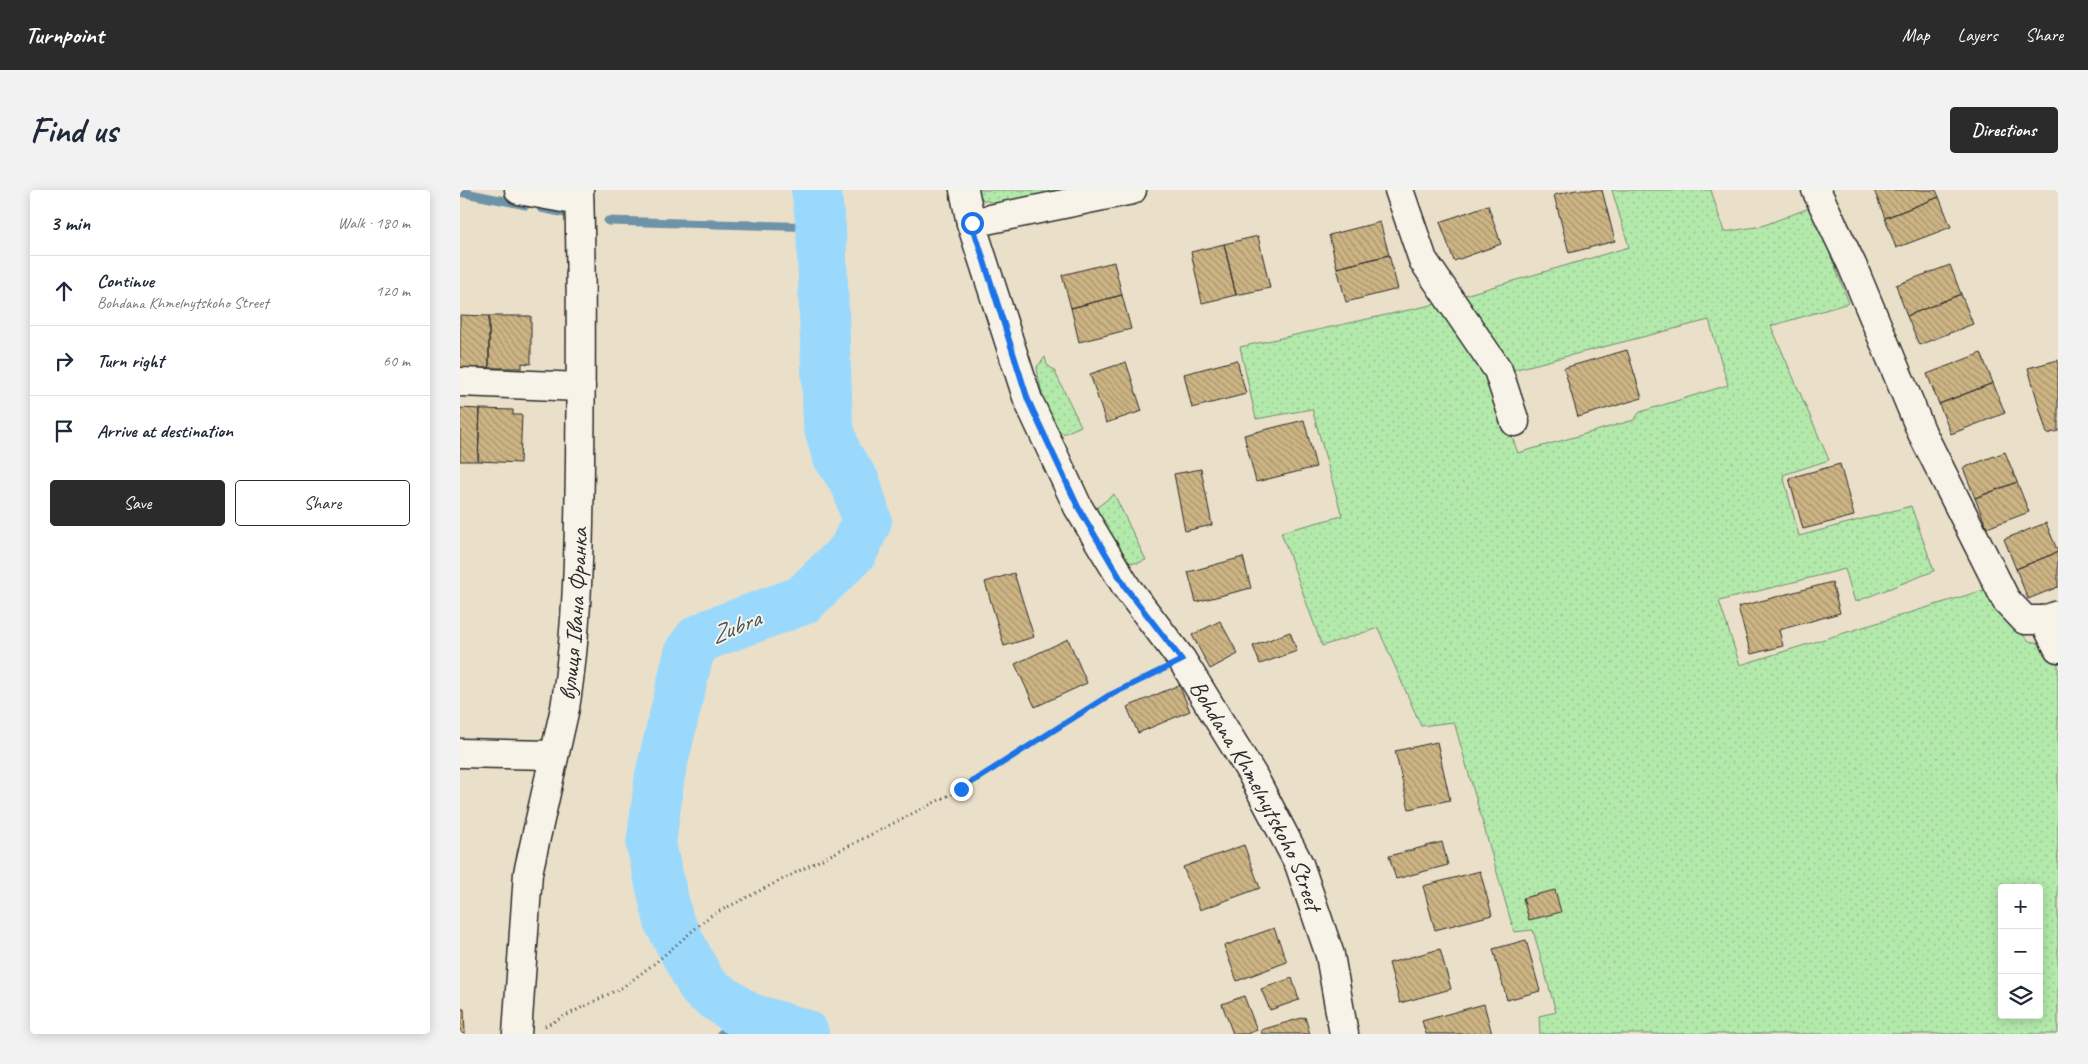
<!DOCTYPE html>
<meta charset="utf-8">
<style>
body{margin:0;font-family:Caveat,sans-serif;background:#f2f2f3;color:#1f2937}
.controls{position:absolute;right:15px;bottom:15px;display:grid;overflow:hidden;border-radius:5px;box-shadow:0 2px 12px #0003}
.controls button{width:45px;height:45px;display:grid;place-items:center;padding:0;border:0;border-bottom:1px solid #e0e1e3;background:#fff;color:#1f2937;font:25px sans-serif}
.stop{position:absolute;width:15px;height:15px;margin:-11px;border:4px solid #1a73e8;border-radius:50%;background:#fff}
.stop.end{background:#1a73e8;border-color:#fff;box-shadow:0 1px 5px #0008}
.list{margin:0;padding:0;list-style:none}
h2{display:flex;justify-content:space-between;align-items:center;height:65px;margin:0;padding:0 20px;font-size:21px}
h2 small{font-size:16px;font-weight:400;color:#747a83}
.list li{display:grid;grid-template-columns:32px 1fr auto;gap:15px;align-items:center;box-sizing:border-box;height:70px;padding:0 20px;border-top:1px solid #e0e1e3}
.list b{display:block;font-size:19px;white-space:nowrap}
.list p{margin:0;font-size:16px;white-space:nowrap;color:#747a83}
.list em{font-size:16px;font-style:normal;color:#747a83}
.actions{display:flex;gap:10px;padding:15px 20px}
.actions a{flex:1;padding:11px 0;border:1px solid #2b2b2b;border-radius:5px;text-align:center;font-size:18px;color:#2b2b2b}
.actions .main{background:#2b2b2b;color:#fff}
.icon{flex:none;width:28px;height:28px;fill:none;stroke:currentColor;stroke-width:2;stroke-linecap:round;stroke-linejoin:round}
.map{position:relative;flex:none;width:1598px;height:844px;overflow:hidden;border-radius:5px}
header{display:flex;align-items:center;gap:30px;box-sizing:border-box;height:70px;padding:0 25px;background:#2b2b2b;color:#fff}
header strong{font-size:24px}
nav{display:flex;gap:28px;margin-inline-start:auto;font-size:18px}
.intro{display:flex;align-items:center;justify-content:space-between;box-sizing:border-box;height:120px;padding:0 30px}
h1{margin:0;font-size:35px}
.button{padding:12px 22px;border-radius:5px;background:#2b2b2b;color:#fff;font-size:18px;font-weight:700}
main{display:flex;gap:30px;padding:0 30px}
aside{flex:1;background:#fff;border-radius:5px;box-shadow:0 2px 12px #0003}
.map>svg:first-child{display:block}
.grass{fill:url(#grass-dots);stroke:#6f8a6b;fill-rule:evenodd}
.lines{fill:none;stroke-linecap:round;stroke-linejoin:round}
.stream{stroke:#6e93a8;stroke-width:9}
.river{stroke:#9bd9fc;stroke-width:50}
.building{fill:url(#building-back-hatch);stroke:#2b2b2b}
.minor-casing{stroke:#2b2b2b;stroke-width:31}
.path{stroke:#2b2b2b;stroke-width:3;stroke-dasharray:1 4;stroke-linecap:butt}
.minor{stroke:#f7f3e8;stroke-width:28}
.route{stroke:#1a73e8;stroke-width:6}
.labels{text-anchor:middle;stroke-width:4;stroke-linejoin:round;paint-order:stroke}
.street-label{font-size:24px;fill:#2b2b2b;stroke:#f7f3e8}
.water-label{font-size:25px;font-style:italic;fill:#47565f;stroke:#f7f3e8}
</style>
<header>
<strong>Turnpoint</strong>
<nav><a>Map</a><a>Layers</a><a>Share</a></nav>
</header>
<div class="intro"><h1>Find us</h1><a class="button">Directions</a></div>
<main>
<aside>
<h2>3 min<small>Walk · 180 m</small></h2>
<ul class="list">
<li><svg class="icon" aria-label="ahead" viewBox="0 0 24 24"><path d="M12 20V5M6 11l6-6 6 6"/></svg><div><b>Continue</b><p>Bohdana Khmelnytskoho Street</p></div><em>120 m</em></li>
<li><svg class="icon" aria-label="right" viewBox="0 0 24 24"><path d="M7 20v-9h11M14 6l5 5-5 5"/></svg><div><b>Turn right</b></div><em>60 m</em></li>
<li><svg class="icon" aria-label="arrive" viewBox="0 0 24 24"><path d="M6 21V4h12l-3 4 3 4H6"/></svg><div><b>Arrive at destination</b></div></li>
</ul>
<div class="actions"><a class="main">Save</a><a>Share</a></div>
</aside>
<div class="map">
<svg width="1598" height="844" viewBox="0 0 1598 844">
<defs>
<pattern id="grass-dots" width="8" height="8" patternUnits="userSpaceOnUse" patternTransform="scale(1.25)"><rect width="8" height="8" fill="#b3e9ab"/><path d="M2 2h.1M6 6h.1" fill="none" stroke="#9ac893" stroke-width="1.8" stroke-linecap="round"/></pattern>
<pattern id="building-back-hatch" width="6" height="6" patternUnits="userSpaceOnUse" patternTransform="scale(1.25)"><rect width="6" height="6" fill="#cdb484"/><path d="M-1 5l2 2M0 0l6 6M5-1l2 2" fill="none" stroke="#a7936c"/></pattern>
</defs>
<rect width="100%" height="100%" fill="#eae0ca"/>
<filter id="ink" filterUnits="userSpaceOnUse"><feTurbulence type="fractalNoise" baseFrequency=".02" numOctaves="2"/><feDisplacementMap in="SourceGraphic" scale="10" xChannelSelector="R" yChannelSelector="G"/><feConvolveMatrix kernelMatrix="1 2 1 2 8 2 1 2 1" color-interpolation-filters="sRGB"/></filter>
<g filter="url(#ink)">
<path class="grass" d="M517 0H625L548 16 523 10Z
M1152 0H1251L1264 42 1302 36 1352 17 1389 113 1311 136 1369 270 1323 285 1339 346 1451 316 1474 381 1395 412 1385 379 1259 411 1280 475 1527 399 1535 418 1569 451 1594 456 1598 464V844H1080L1079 826 1096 822 1073 740 1054 742 994 532 961 536 918 438 862 456 821 342 882 326 852 219 796 229 780 157 976 114 1028 180 1058 263 1174 230 1180 222 1268 195 1249 130 1049 181 998 107 1169 57ZM1542 698H1579V825H1542Z
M585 167 587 175 594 180 621 236 603 244C587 234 579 194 577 177Z
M654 304 686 370 678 373 666 372 635 319Z"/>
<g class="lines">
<path class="stream" d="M0 2 66 15
M81 18 110 24
M148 31 361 37
M261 844 287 827"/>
<path class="river" d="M344 844 287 827 243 797 209 732 191 655 200 585 229 463 238 450 252 443 343 410 393 361 407 331 396 294 377 265 368 235 361 37 356 0"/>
</g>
<path class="building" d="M1116 0H1142L1155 51 1109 63 1094 5Z
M1414 0H1476L1479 7 1425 28Z
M1479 7 1491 37 1436 58 1425 28Z
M1028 15 1041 54 994 71 980 32Z
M920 32 929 65 877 78 869 45Z
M798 46 810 98 776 105 764 54Z
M764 54 776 105 742 113 731 62Z
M929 65 938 99 886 112 877 78Z
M654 72 662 105 611 118 602 85Z
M1490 75 1501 104 1447 126 1436 95Z
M1501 104 1513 134 1459 155 1447 126Z
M662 105 671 139 619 152 611 118Z
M0 125 29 126V178H0Z
M29 126H71V174L62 173V178H29Z
M1167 160 1182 208 1118 227 1104 178Z
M1521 163 1533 193 1479 214 1467 184Z
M777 170 786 204 732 218 724 184Z
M1598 170V241L1587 244 1568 178Z
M666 172 682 221 646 233 630 184Z
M1533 193 1545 223 1491 244 1479 214Z
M0 218 20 219 18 271H0Z
M20 219 53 220V225H62L60 273 18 271Z
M844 230 856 277 796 292 784 245Z
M1545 262 1557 292 1515 308 1503 278Z
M1380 274 1394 326 1343 339 1329 288Z
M741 279 752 335 725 341 714 284Z
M1557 292 1569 322 1527 338 1515 308Z
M1586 333 1598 362 1556 379 1544 349Z
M1598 362V397L1568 409 1556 379Z
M783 367 791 398 736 412 728 382Z
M554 383 574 447 544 456 525 392Z
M1372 392 1380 423 1319 440 1323 456 1291 464 1278 417Z
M760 431 778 464 750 479 732 445Z
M830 442 837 461 800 474 793 456Z
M608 449 627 493 575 517 555 474Z
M719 495 730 521 678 543 667 517Z
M977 552 990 610 949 619 935 561Z
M982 652 988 675 936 689 929 666Z
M784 655 800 698 740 720 723 677Z
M1020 681 1032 725 975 740 963 696Z
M1095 700 1101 722 1069 730 1063 708Z
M814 738 827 772 777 791 764 756Z
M1066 750 1080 801 1047 810 1033 759Z
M980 759 991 799 940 813 929 773Z
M832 788 839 810 810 820 801 799Z
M784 806 797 840 787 844H773L762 814Z
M1024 814 1032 844H966L962 831Z
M0 819H4L5 844H0Z
M845 827 850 844H802L801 840Z"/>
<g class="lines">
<defs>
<g id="minor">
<path d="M59 0 119 11"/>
<path id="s1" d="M504 0 511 33 568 210 618 317 667 398 722 470 792 584 839 674 870 765 884 844"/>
<path d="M939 0 963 70 1038 180 1055 232"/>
<path d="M1356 0 1392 75 1462 243 1546 410 1565 430H1584"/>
<path d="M511 33 672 0"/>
<path d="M0 192 121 197"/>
<path d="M1598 425 1584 430 1598 458"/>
<path d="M0 563 93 565"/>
<path id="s2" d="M57 844 68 683 105 518C118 437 119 354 120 272 121 182 122 91 119 0"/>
</g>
</defs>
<use href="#minor" class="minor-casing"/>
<path class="path" d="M85 836 163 797 195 773 250 726 501 599 648 506 696 482"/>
<use href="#minor" class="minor"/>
</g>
</g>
<g class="lines" filter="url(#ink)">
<path class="route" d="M501 599 648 506 722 470 666 398 618 317 568 210 512 33"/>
</g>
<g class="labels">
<g class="street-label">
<text dy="8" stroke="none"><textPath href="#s2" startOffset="425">вулиця Івана Франка</textPath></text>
<text dy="8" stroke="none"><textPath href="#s1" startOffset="678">Bohdana Khmelnytskoho Street</textPath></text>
</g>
<g class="water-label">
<text transform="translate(275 436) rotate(-22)" y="9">Zubra</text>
</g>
</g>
</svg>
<div class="controls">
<button>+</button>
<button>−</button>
<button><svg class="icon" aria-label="layers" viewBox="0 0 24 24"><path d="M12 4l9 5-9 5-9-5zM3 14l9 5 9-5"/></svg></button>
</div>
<div class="stop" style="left:512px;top:33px"></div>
<div class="stop end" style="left:501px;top:599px"></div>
</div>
</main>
